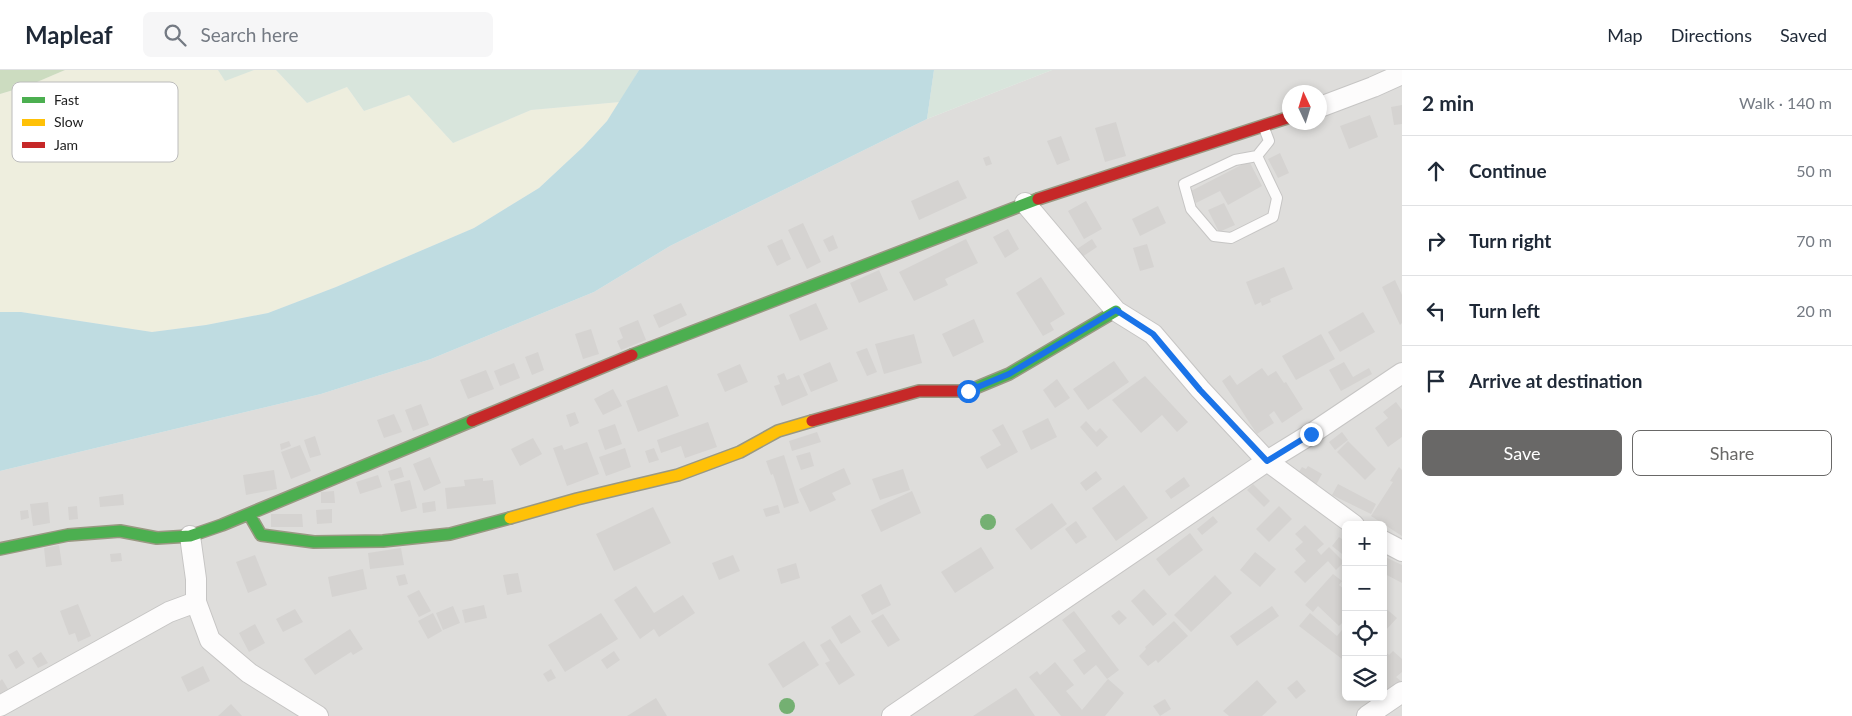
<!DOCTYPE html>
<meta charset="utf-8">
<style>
body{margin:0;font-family:Lato,sans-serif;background:#f6f6f7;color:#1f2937}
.controls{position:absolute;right:15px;bottom:15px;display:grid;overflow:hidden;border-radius:8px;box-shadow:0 2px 8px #0003}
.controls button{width:45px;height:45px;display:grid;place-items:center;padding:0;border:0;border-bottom:1px solid #e0e1e3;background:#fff;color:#1f2937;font:25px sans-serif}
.compass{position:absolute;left:1282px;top:15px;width:45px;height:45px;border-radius:50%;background:#fff;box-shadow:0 2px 8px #0003;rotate:356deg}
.stop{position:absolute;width:15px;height:15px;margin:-11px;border:4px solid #1a73e8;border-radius:50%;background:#fff}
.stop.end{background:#1a73e8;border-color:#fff;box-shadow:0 1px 5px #0008}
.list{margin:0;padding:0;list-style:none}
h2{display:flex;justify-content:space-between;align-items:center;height:65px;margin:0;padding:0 20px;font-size:21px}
h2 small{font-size:16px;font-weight:400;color:#747a83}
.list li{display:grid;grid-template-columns:32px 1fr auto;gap:15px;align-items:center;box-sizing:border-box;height:70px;padding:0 20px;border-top:1px solid #e0e1e3}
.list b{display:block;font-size:19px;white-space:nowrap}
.list em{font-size:16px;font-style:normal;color:#747a83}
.actions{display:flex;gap:10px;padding:15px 20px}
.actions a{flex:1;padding:11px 0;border:1px solid #696867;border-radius:8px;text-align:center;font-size:18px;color:#696867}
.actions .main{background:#696867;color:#fff}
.icon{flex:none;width:28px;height:28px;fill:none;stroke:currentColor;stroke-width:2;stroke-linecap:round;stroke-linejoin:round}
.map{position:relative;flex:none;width:1402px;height:646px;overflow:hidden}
header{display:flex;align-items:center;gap:30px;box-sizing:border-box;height:70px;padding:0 25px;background:#fff;border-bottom:1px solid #e0e1e3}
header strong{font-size:24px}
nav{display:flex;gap:28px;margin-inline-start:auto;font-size:18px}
.search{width:350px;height:45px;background:#f6f6f7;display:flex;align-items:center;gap:12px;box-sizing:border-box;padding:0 18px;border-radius:8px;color:#747a83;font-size:19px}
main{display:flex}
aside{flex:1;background:#fff}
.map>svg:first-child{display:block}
.residential{fill:#dedddb;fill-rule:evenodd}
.farmland{fill:#eeeede}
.forest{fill:#ccdcc0}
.wetland{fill:#d8e5dc}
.water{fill:#bfdce1}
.building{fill:#d5d3d1}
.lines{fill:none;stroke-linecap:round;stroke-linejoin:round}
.lane-casing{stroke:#c6c5c4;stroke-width:12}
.street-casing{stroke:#c6c5c4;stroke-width:22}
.fast-casing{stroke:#999882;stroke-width:14}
.slow-casing{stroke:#999882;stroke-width:14}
.jam-casing{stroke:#999882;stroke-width:14}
.lane{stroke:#fdfcfc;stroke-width:10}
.street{stroke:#fdfcfc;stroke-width:20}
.fast{stroke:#4caf50;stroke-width:11}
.slow{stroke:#ffc107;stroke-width:11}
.jam{stroke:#c62828;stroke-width:11}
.tree{fill:#74b072}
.route{stroke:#1a73e8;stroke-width:6}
.key{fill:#fff;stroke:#bcbcbc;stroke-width:1}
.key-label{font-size:14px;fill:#212121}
</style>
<header>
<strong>Mapleaf</strong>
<div class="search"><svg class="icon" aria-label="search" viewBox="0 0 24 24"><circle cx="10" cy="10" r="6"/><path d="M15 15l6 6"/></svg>Search here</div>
<nav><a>Map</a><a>Directions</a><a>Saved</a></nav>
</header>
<main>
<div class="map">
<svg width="1402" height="646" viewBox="0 0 1402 646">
<rect width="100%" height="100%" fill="#efedea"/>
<path class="residential" d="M1052 0H1402V646H0V401L321 324 431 289 594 222 670 176 927 49ZM1290 22H1320V52H1290ZM1346 455H1383V627H1346Z"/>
<path class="farmland" d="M65 0H218L225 10 254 0H276L307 33 347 17 364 41 409 25 453 73 531 40 620 32 607 51 583 77 539 118 474 158 336 217 268 243 206 255 152 262 21 242H0V24L30 15Z"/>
<path class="forest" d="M0 0H65L30 15 0 24Z"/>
<path class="wetland" d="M218 0H254L225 11Z
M276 0H639L620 32 531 40 453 73 409 25 364 41 347 17 307 33Z
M934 0H1052L927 49Z"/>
<path class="water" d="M639 0H934L927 49 670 176 594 222 431 289 321 324 0 401V242H21L152 262 206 255 268 243 336 217 474 158 539 118 583 77 607 51Z"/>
<path class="building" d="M1402 35V54L1394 55 1391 37Z
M1370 45 1378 67 1349 79 1340 56Z
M1116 52 1126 86 1105 92 1095 58Z
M1061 66 1070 90 1057 95 1047 71Z
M1280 83 1289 103 1278 108 1268 89Z
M989 86 992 94 986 96 983 88Z
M1249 91 1262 116 1228 135 1220 121 1196 133 1191 121Z
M958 110 967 128 919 150 911 131Z
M1086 131 1102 159 1084 169 1068 141Z
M1224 133 1235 155 1219 162 1208 140Z
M1158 136 1166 153 1140 166 1132 149Z
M803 153 821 192 807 199 788 160Z
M1008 159 1019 179 1005 188 993 167Z
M833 165 838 178 829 182 823 170Z
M782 169 791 189 777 196 767 176Z
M966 169 978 193 945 209 948 215 914 231 899 202Z
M1092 169 1097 177 1082 187 1077 179Z
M1147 174 1154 197 1140 201 1133 178Z
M1284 197 1293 219 1270 229 1271 232 1262 236 1261 232 1255 235 1246 212Z
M879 200 888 220 859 233 850 213Z
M1041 207 1065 244 1050 253 1054 260 1043 266 1016 223Z
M1395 210 1402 225V253L1400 255 1382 217Z
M681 233 687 245 659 258 653 245Z
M816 233 828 259 800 271 789 245Z
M1363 242 1375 262 1340 282 1328 262Z
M974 249 984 272 953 287 942 264Z
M638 250 646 270 621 280 617 271 623 268 619 258Z
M591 259 599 284 583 289 575 264Z
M914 264 922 293 884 304 875 274Z
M1321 264 1335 289 1296 310 1282 286Z
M867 278 877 302 867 306 856 282Z
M538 282 544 300 532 305 525 287Z
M1114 291 1129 312 1088 340 1073 319Z
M830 292 838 311 811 322 803 304Z
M1344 292 1353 307 1369 298 1372 304 1341 321 1329 300Z
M514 293 520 308 500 316 494 301Z
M740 294 748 312 725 322 717 304Z
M1262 298 1268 306 1276 301 1284 313 1286 312 1303 339 1282 353 1274 341 1269 345 1274 353 1257 364 1222 311 1230 305 1237 315Z
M486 300 494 319 468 329 460 310Z
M784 303 787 310 799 305 808 325 782 336 774 316 780 314 777 306Z
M1145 306 1188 352 1177 362 1162 345 1141 363 1112 330Z
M1057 309 1070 328 1055 338 1043 320Z
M667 315 679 346 638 362 626 331Z
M613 319 622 336 603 345 594 329Z
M1396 332 1402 340V367L1388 377 1375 358 1388 348 1383 342Z
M421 334 429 355 413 361 405 340Z
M575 342 579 353 570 357 566 345Z
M394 344 402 362 384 368 377 350Z
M1048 348 1057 367 1031 380 1022 361Z
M1086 351 1096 362 1100 358 1108 367 1097 377 1080 357Z
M708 352 717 377 685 388 681 376 661 383 657 370Z
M615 354 622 374 605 380 598 360Z
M1003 354 1018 382 987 399 980 387 1001 375 992 360Z
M817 362 821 372 792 381 789 371Z
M1342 362 1348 370 1335 380 1329 372Z
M315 366 321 385 310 388 304 370Z
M533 368 542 384 520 396 511 379Z
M289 371 291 376 281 380 280 374Z
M1348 371 1376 399 1365 410 1337 382Z
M587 372 599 404 567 416 553 378 562 375 564 380Z
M300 375 311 401 291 409 281 382Z
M625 378 631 397 606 406 599 387Z
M654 378 659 390 649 393 645 381Z
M810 382 814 396 801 400 796 386Z
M784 385 799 433 784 438 773 404 771 405 766 391Z
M430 387 441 413 424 421 413 394Z
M1308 396 1322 404 1316 415 1297 405 1302 397 1306 399Z
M401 397 404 407 391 411 388 401Z
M1399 397 1402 400V466L1371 446 1393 412 1390 411Z
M844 398 851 414 832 423 836 430 810 442 799 419Z
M903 399 910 420 880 430 872 409Z
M274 400 277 419 246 425 243 405Z
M1096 401 1102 409 1086 421 1080 413Z
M378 405 382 417 360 424 356 412Z
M1184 407 1190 416 1171 429 1165 421Z
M483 408V411L493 410 496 434 447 439 445 418 465 416 464 410Z
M410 410 417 438 401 442 394 414Z
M1253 414 1270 431 1264 437 1247 420Z
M1338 414 1376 434 1371 444 1332 425Z
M1124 415 1148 448 1116 471 1092 438Z
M334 421 335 433H321V422Z
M912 421 921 443 881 462 871 440Z
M123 424 124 435 100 437 99 427Z
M435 431 436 441 423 443 422 433Z
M48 432 50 453 33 456 30 434Z
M1052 433 1067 454 1031 480 1015 459Z
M778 435 780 443 766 447 763 439Z
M77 436 78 449 69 450 68 437Z
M1279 436 1292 449 1269 472 1256 459Z
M653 437 671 473 614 501 596 464Z
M332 439V453L317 454 316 440Z
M28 440 29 448 21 450 20 441Z
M271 444H302L303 457H271Z
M1213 446 1218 452 1202 465 1197 459Z
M1076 451 1087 467 1076 474 1065 459Z
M1305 455 1324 474 1317 480 1321 485 1329 477 1344 492 1336 500 1328 491 1305 513 1294 502 1306 491 1295 479 1303 472 1295 464Z
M1190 463 1203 480 1169 506 1156 489Z
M1339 467 1346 472V487L1332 476Z
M59 475 62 495 46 497 44 478Z
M981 477 994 498 955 523 941 502Z
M401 478 404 495 370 499 368 483Z
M1255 482 1276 499 1260 517 1240 500Z
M121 483 122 491 111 492 110 484Z
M255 485 267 515 248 523 236 492Z
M733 485 740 501 719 510 712 493Z
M1383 486 1402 495V513L1383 503Z
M796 493 800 508 781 514 777 499Z
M363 499 367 519 332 527 328 507Z
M518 503 522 522 507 525 503 505Z
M405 504 408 514 399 516 396 506Z
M1333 504 1342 511 1339 515 1346 521V549L1339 556 1318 536 1313 542 1305 535Z
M1215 505 1232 523 1191 562 1174 545Z
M881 514 891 535 872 545 861 525Z
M636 516 654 543 683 525 695 543 659 567 654 559 640 569 614 530Z
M1144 519 1167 544 1153 556 1131 531Z
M419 520 431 541 419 547 407 526Z
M78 534 91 566 78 572 75 563 69 565 60 541Z
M484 535 487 548 465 553 462 540Z
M453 536 460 553 443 560 436 543Z
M1272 536 1279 546 1237 576 1230 566Z
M1383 536 1397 548 1384 562 1383 561Z
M295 539 303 552 283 562 276 549Z
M1119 540 1127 548 1119 555 1111 546Z
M1074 541 1119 600 1107 609 1096 595 1084 605 1073 590 1086 581 1062 550Z
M433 543 442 561 428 569 418 551Z
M601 543 618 569 565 602 548 575Z
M1310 543 1337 566 1346 555V592L1299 556Z
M883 544 900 570 888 577 871 551Z
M850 545 861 562 841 574 831 557Z
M1174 551 1188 566 1158 593 1156 590 1148 596 1139 586 1146 579 1145 577Z
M255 554 265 573 249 582 239 563Z
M350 559 363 579 353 585 351 582 315 605 304 589Z
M830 569 855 605 839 615 825 593 830 591 820 575Z
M804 571 819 595 783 618 768 594Z
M17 580 25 593 16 599 8 585Z
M1383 580 1389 585 1393 581 1402 589V602L1396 607 1402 612 1394 621 1390 617 1383 623Z
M614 581 620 590 607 599 601 590Z
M41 582 48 593 38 598 32 588Z
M1055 592 1074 615 1066 621 1082 640 1108 609 1124 623 1105 646H1061L1029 607 1037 601 1040 605Z
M203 596 210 611 188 622 181 607Z
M551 599 556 608 548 612 543 604Z
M2 609 8 619 0 624V611Z
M1257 610 1277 632 1262 646H1229L1223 641Z
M1297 610 1306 621 1296 629 1287 618Z
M1016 618 1035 646H973Z
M656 628 667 646H627Z
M1165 629 1171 639 1160 646 1153 636Z
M231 634 242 646H218Z"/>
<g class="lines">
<defs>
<path id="lane" d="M1257 86 1235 90 1184 114 1191 139 1214 166 1231 168 1273 147 1277 128 1257 86 1269 71 1264 58"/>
<path id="street" d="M1320 37 1373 17 1402 4
M1025 133 1116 241 1153 264 1200 319 1267 391 1354 455
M190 466 196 509V532L210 570 249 603 318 646
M1383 471 1402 481
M0 636 169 542 196 532
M892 646 1267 391 1311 364 1402 303
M1367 646 1402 622"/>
<path id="fast" d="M632 285 1038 129
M964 321H968L1009 304 1116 241
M249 444 261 465 314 472 383 471 450 464 510 448
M0 479 68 465 120 461 157 468 190 466 222 455 472 351"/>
<path id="slow" d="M510 448 577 429 678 405 740 382 778 361 812 351"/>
<path id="jam" d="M1038 129 1290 47
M472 351 632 285
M812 351 919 321H964"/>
</defs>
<use href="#lane" class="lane-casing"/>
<use href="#street" class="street-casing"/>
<use href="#fast" class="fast-casing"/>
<use href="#slow" class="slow-casing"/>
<use href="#jam" class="jam-casing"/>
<use href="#lane" class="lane"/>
<use href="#street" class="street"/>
<use href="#fast" class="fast"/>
<use href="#slow" class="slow"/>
<use href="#jam" class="jam"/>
</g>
<g class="tree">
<circle cx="988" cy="452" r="8"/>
<circle cx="787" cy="636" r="8"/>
</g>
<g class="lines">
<path class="route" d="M968 321 1009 304 1116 240 1153 264 1200 320 1267 391 1311 364"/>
</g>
<rect x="12" y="12" width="166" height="80" rx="8" class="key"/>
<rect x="22" y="27" width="23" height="6" fill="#4caf50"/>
<rect x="22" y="49" width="23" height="7" fill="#ffc107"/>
<rect x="22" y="72" width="23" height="6" fill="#c62828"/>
<g class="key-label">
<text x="54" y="35">Fast</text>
<text x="54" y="57">Slow</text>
<text x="54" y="80">Jam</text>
</g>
</svg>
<div class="controls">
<button>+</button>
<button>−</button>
<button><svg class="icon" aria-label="locate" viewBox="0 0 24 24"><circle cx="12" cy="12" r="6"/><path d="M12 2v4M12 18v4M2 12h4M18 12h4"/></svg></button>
<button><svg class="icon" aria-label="layers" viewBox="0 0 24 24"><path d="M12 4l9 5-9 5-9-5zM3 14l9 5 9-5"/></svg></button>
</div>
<svg class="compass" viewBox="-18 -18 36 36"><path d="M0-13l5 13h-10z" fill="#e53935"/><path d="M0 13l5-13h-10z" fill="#747a83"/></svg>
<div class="stop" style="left:968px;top:321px"></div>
<div class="stop end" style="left:1311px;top:364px"></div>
</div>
<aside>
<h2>2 min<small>Walk · 140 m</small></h2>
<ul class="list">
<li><svg class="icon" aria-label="ahead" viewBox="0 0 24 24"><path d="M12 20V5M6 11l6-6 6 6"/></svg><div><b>Continue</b></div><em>50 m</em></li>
<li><svg class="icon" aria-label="right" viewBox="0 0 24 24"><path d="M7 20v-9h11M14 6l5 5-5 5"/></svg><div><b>Turn right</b></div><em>70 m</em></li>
<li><svg class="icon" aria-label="left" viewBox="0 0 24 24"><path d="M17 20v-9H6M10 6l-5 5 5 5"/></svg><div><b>Turn left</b></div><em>20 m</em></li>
<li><svg class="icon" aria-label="arrive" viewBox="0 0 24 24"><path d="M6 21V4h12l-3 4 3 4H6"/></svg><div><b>Arrive at destination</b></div></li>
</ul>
<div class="actions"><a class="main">Save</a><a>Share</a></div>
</aside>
</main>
